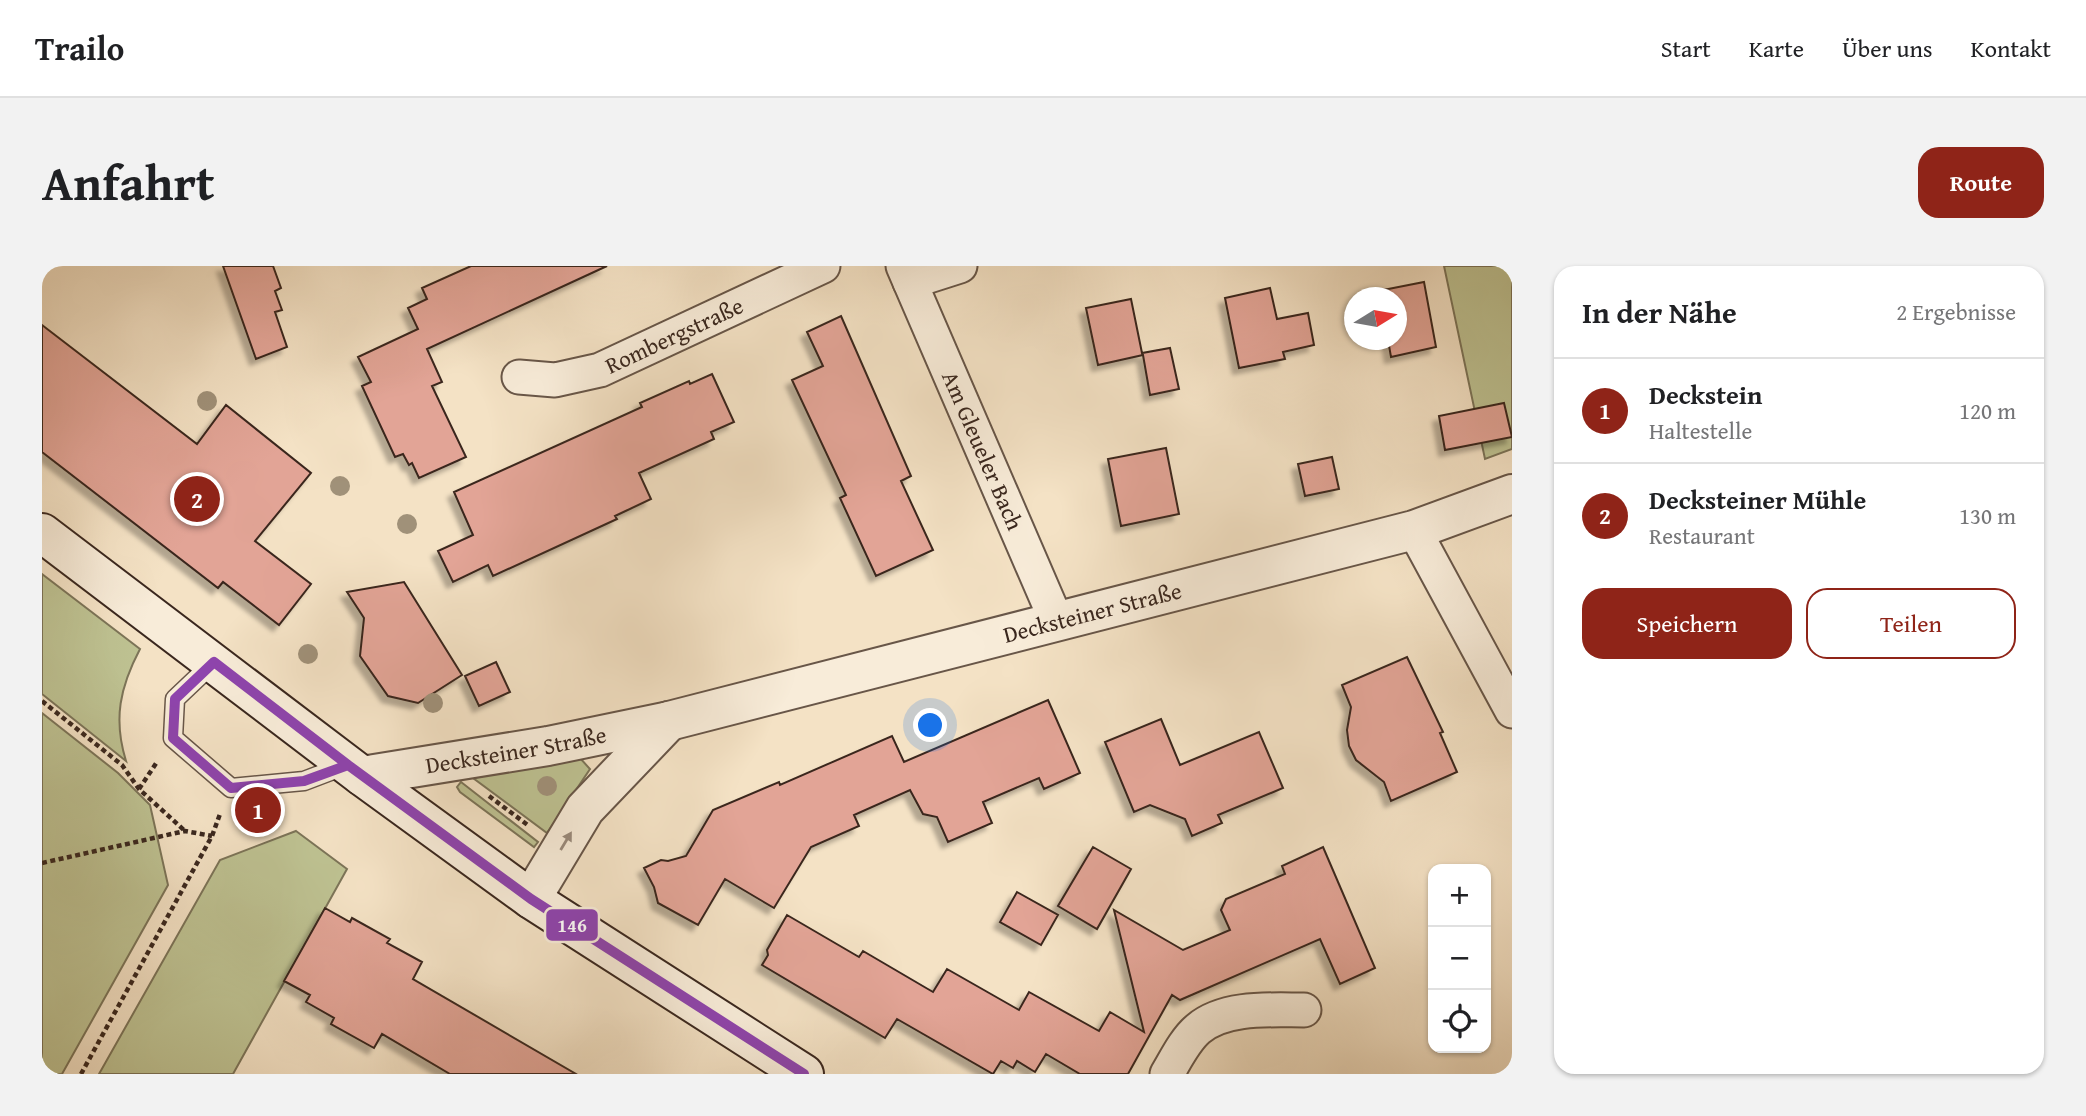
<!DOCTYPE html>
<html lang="de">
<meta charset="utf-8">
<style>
body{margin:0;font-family:"Gentium Book Plus",serif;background:#f2f2f2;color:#202124}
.controls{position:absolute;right:21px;bottom:21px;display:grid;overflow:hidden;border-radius:14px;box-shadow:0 2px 5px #0004}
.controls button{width:63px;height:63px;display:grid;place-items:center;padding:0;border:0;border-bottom:2px solid #e0e0e0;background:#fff;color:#202124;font:35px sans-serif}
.compass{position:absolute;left:1302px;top:21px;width:63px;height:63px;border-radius:50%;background:#fff;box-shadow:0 2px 5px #0004;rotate:79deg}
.you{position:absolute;left:889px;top:460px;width:24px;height:24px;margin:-18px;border:5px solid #fff;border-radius:50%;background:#1a73e8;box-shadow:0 0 0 10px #1a73e833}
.badge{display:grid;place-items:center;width:46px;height:46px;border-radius:50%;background:#8f2418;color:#fff;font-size:23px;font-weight:700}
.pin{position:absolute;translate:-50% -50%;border:4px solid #fff;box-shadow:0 2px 7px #0006}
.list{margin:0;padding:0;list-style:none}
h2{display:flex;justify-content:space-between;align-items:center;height:91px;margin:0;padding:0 28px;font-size:30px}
h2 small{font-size:23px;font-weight:400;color:#757577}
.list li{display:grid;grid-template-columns:46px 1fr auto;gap:21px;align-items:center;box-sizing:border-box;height:105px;padding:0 28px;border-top:2px solid #e0e0e0}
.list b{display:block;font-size:26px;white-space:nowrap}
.list p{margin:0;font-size:23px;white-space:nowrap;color:#757577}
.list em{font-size:23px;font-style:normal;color:#757577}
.actions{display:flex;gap:14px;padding:21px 28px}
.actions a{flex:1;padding:16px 0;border:2px solid #8f2418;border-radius:21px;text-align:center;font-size:24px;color:#8f2418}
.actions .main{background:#8f2418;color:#fff}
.icon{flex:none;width:38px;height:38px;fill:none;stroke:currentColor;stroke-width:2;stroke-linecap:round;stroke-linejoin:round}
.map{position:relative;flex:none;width:1470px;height:808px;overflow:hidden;border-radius:21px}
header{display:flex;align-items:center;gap:42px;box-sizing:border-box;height:98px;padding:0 35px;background:#fff;border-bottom:2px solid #e0e0e0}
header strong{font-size:33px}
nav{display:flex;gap:38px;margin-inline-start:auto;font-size:24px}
.intro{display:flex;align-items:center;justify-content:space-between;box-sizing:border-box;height:168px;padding:0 42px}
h1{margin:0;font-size:49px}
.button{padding:18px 32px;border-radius:21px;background:#8f2418;color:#fff;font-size:24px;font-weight:700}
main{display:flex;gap:42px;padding:0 42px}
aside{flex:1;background:#fff;border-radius:21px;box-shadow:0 2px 5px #0004}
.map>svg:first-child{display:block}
.green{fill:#bec292;stroke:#7c7458;stroke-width:2}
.building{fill:#e2a496;stroke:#3a271e;stroke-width:2;filter:url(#shadow)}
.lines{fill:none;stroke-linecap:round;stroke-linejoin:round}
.service-casing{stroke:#685648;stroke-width:21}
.minor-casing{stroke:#685648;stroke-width:37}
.tertiary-casing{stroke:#685648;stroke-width:42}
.secondary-casing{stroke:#3a271e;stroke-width:42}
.path{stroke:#3a271e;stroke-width:4.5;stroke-dasharray:5 3.5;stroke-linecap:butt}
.service{stroke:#f8ecd9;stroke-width:18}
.minor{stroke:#f8ecd9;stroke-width:33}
.tertiary{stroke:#f8ecd9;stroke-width:38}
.secondary{stroke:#f8ecd9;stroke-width:38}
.bus-1-casing{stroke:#f8ecd9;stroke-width:16}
.bus-1{stroke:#8e44ad;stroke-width:10}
.tree{fill:#a09179}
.oneway{fill:#998a7c}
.labels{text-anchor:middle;stroke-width:5;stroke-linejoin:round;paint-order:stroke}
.street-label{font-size:23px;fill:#3a271e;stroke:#f8ecd9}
.line-badge{stroke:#f8ecd9;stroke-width:2.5}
.badge-label{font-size:19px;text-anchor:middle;font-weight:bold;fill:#fff}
</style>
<header>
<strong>Trailo</strong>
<nav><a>Start</a><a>Karte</a><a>Über uns</a><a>Kontakt</a></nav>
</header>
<div class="intro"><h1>Anfahrt</h1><a class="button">Route</a></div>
<main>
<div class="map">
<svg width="1470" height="808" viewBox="0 0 1470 808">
<defs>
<filter id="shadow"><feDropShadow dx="-6" dy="6" stdDeviation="2" flood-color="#0004"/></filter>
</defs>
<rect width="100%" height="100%" fill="#f4e2c5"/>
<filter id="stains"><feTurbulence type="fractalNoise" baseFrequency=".00286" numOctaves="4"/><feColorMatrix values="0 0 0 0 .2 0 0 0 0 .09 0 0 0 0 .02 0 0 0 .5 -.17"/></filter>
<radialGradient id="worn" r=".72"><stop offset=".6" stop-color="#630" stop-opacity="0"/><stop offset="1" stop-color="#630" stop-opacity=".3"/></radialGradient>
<path class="green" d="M1402 0H1470V183L1443 193Z
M0 308 98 383C78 421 71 453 84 495L0 428Z
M0 447 76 507 108 539 126 619 20 808H0Z
M537 491 548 503 505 567 431 512Z
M419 516 496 576 492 581 418 526 415 521Z
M254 565 305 603 191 808H57L178 594Z"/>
<path class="building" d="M181 0H231L239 22 233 25 240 44 233 46 245 81 214 93Z
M429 0H565L385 83 400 116 390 120 424 191 377 212 370 197 367 199 361 188 353 191 320 120 329 116 316 91 376 63 366 42 385 33 380 22Z
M1382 16 1394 81 1349 91 1346 74H1354V32H1338L1336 25Z
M1228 22 1235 53 1266 47 1272 79 1241 86 1243 93 1197 102 1183 32Z
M1089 33 1100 87 1128 82 1137 123 1108 129 1101 89 1056 99 1044 42Z
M799 50 869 210 859 215 891 284 834 310 798 232 804 229 750 114 781 100 765 66Z
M0 59 155 178 184 139 269 207 213 275 269 318 237 359 181 316 176 322 0 186Z
M670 108 692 156 669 166 672 173 597 207 609 233 573 250 575 253 451 310 446 299 411 316 396 285 431 269 412 226 600 141 598 137 647 115 648 118Z
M1462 137 1470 171 1403 184 1397 150Z
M1124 182 1137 248 1079 260 1066 193Z
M1290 191 1297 223 1263 230 1256 198Z
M362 316 420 409 376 437 346 430 318 390 322 352 305 326Z
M1365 391 1401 466 1398 467 1415 506 1349 535 1342 516 1314 494 1307 480 1305 464 1309 441 1300 419Z
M454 396 468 426 437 440 423 410Z
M1006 434 1038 507 1002 523 997 512 941 536 950 557 906 576 895 551 881 548 868 524 812 549 817 560 769 581 732 642 683 613 656 659 616 637 612 621 602 602 619 594 626 595 644 590 671 544 737 516 738 519 850 470 862 496Z
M1119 453 1138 499 1217 466 1241 522 1176 549 1180 557 1150 570 1143 553 1108 539 1092 546 1063 476Z
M1051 581 1089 603 1055 663 1016 640Z
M1281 581 1333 702 1298 718 1278 673 1138 734 1130 729 1086 808H1038L1004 788 993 806 975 795 971 802 959 795 951 808 855 753 843 772 720 699 726 689 725 684 745 649 817 691 821 685 891 726 905 703 977 744 987 726 1057 765 1068 746 1102 766 1072 644 1141 684 1188 664 1179 644 1184 633 1243 608 1240 600Z
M975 626 1016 649 999 679 958 656Z
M283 642 308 656 310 652 348 673 345 677 380 696 371 713 534 808H408L340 768 332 782 289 758 292 752 264 736 268 729 242 715Z"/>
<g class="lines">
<defs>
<path id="service" d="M172 396 133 433 131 472 189 522 262 515 304 499"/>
<g id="minor">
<path id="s1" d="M861 0 1014 354"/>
<path d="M868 16 918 0"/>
<path id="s2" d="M477 111 513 114 558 104 781 0"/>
<path d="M1372 264 1470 445"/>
<path d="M1125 808C1134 793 1143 774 1156 763 1183 740 1230 744 1262 744"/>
</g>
<g id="tertiary">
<path id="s3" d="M320 510 506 480 627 455 1372 264 1470 228"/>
<path d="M489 633 543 543 627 455"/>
</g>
<path id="secondary" d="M0 267 320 510 489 633 762 808"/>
</defs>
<use href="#service" class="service-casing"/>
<use href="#minor" class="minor-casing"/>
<use href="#tertiary" class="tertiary-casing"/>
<use href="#secondary" class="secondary-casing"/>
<path class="path" d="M0 435 80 499 97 523 143 565
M97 523 115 496
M447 530 487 560
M0 597 143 565 170 570
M39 808 170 570 178 548"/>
<use href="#service" class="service"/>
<use href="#minor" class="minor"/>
<use href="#tertiary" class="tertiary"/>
<use href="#secondary" class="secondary"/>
<defs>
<path id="bus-1" d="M172 396 306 499 262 515 189 522 131 472 133 433Z
M306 499 489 633 762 808"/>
</defs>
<use href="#bus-1" class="bus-1-casing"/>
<use href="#bus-1" class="bus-1"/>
</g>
<g class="tree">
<circle cx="165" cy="135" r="10"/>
<circle cx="298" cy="220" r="10"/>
<circle cx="365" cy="258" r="10"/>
<circle cx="266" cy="388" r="10"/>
<circle cx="391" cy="437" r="10"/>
<circle cx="505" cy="520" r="10"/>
</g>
<defs><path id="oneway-solid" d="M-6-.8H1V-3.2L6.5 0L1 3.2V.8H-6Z" transform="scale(1.75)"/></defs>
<use class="oneway" href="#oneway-solid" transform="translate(524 575) rotate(-59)"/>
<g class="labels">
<g class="street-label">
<text dy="8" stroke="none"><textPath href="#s2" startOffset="164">Rombergstraße</textPath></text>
<text dy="8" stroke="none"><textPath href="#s1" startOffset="201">Am Gleueler Bach</textPath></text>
<text dy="8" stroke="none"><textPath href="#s3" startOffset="749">Decksteiner Straße</textPath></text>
<text dy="8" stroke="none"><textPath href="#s3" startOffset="156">Decksteiner Straße</textPath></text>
</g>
</g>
<rect class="line-badge" x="503" y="642" width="54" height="34" rx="7" fill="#8e44ad"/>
<g class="badge-label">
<text x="530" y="666">146</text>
</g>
<rect width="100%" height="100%" filter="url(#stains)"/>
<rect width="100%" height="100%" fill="url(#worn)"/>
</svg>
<div class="controls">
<button>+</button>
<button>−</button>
<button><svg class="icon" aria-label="locate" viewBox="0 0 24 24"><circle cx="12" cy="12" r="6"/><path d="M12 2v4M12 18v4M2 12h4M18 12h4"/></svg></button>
</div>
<svg class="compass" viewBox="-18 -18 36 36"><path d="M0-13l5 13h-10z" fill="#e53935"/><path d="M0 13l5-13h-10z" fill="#757577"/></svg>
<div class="you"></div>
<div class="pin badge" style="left:216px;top:544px">1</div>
<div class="pin badge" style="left:155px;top:233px">2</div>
</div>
<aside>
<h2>In der Nähe<small>2 Ergebnisse</small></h2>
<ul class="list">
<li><span class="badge">1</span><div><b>Deckstein</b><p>Haltestelle</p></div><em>120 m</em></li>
<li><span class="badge">2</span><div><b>Decksteiner Mühle</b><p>Restaurant</p></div><em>130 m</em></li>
</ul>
<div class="actions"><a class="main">Speichern</a><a>Teilen</a></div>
</aside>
</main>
